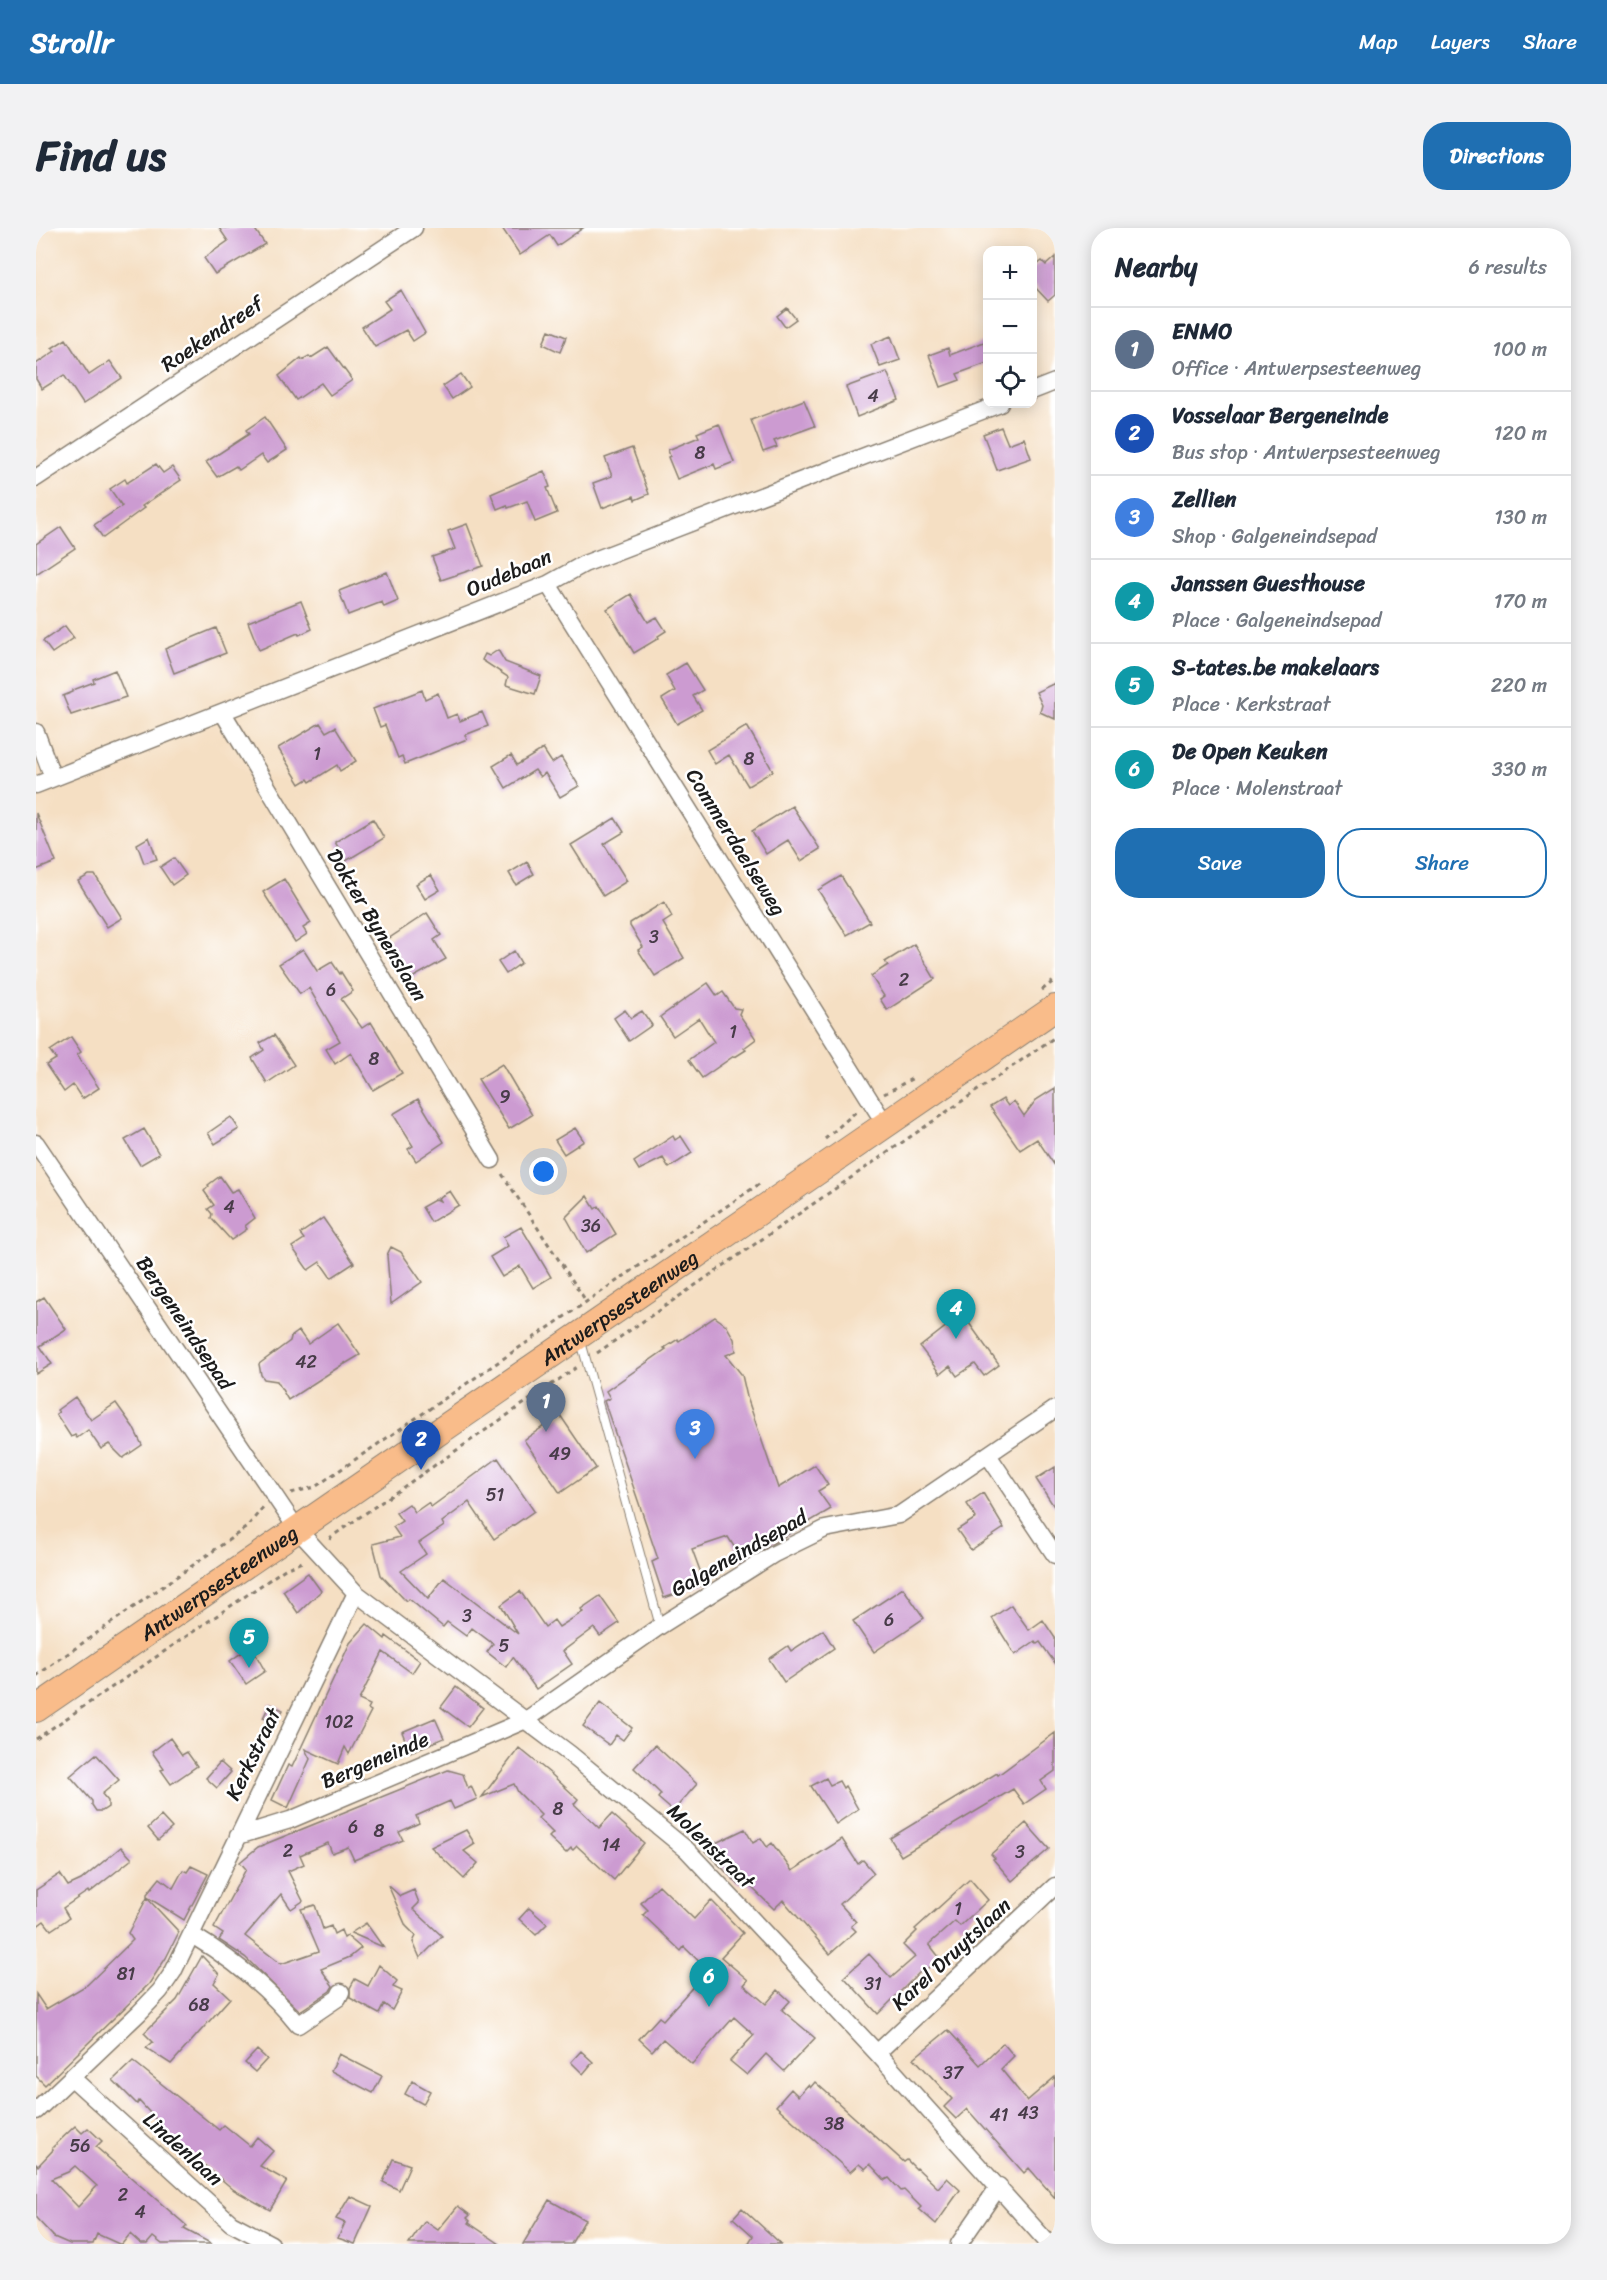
<!DOCTYPE html>
<meta charset="utf-8">
<style>
body{margin:0;font-family:Sriracha,sans-serif;background:#f2f2f3;color:#1f2937}
.controls{position:absolute;right:18px;top:18px;display:grid;overflow:hidden;border-radius:12px;box-shadow:0 3px 15px #0003}
.controls button{width:54px;height:54px;display:grid;place-items:center;padding:0;border:0;border-bottom:2px solid #e0e1e3;background:#fff;color:#1f2937;font:30px sans-serif}
.you{position:absolute;left:508px;top:944px;width:21px;height:21px;margin:-15px;border:4px solid #fff;border-radius:50%;background:#1a73e8;box-shadow:0 0 0 9px #1a73e833}
.badge{display:grid;place-items:center;width:39px;height:39px;border-radius:50%;background:#1f6fb2;color:#fff;font-size:20px;font-weight:700}
.pin{position:absolute;translate:-50% -50px;filter:drop-shadow(0 2px 3px #0008)}
.pin::after{content:'';position:absolute;top:32px;width:21px;height:18px;background:inherit;clip-path:polygon(0 0,100% 0,50% 100%)}
.list{margin:0;padding:0;list-style:none}
h2{display:flex;justify-content:space-between;align-items:center;height:78px;margin:0;padding:0 24px;font-size:26px}
h2 small{font-size:20px;font-weight:400;color:#747a83}
.list li{display:grid;grid-template-columns:39px 1fr auto;gap:18px;align-items:center;box-sizing:border-box;height:84px;padding:0 24px;border-top:2px solid #e0e1e3}
.list b{display:block;font-size:22px;white-space:nowrap}
.list p{margin:0;font-size:20px;white-space:nowrap;color:#747a83}
.list em{font-size:20px;font-style:normal;color:#747a83}
.actions{display:flex;gap:12px;padding:18px 24px}
.actions a{flex:1;padding:14px 0;border:2px solid #1f6fb2;border-radius:24px;text-align:center;font-size:21px;color:#1f6fb2}
.actions .main{background:#1f6fb2;color:#fff}
.icon{flex:none;width:33px;height:33px;fill:none;stroke:currentColor;stroke-width:2;stroke-linecap:round;stroke-linejoin:round}
.map{position:relative;flex:none;width:1019px;height:2016px;overflow:hidden;border-radius:24px}
header{display:flex;align-items:center;gap:36px;box-sizing:border-box;height:84px;padding:0 30px;background:#1f6fb2;color:#fff}
header strong{font-size:28px}
nav{display:flex;gap:33px;margin-inline-start:auto;font-size:21px}
.intro{display:flex;align-items:center;justify-content:space-between;box-sizing:border-box;height:144px;padding:0 36px}
h1{margin:0;font-size:42px}
.button{padding:15px 27px;border-radius:24px;background:#1f6fb2;color:#fff;font-size:21px;font-weight:700}
main{display:flex;gap:36px;padding:0 36px}
aside{flex:1;background:#fff;border-radius:24px;box-shadow:0 3px 15px #0003}
.map>svg:first-child{display:block}
.building{fill:#cc9bd1;fill-rule:evenodd}
.lines{fill:none;stroke-linecap:round;stroke-linejoin:round}
.service-casing{stroke:#887e70;stroke-width:10}
.minor-casing{stroke:#887e70;stroke-width:19}
.primary-casing{stroke:#887e70;stroke-width:28}
.path{stroke:#887e70;stroke-width:3;stroke-dasharray:4.5 4.5;stroke-linecap:butt}
.service{stroke:#fff;stroke-width:8}
.minor{stroke:#fff;stroke-width:16}
.primary{stroke:#f9bc8a;stroke-width:26}
.labels{text-anchor:middle;stroke-width:5;stroke-linejoin:round;paint-order:stroke}
.number-label{font-size:18px;fill:#483c49}
.street-label{font-size:21px;fill:#1c1c1c;stroke:#fff}
</style>
<header>
<strong>Strollr</strong>
<nav><a>Map</a><a>Layers</a><a>Share</a></nav>
</header>
<div class="intro"><h1>Find us</h1><a class="button">Directions</a></div>
<main>
<div class="map">
<svg width="1019" height="2016" viewBox="0 0 1019 2016">
<rect width="100%" height="100%" fill="#fff"/>
<filter id="ink" filterUnits="userSpaceOnUse"><feTurbulence type="fractalNoise" baseFrequency=".0167" numOctaves="2"/><feDisplacementMap in="SourceGraphic" scale="12" xChannelSelector="R" yChannelSelector="G"/><feConvolveMatrix kernelMatrix="1 2 1 2 8 2 1 2 1" color-interpolation-filters="sRGB"/></filter>
<filter id="wash" filterUnits="userSpaceOnUse"><feTurbulence type="fractalNoise" baseFrequency=".008" numOctaves="4" result="noise"/><feDisplacementMap in="SourceGraphic" scale="24" xChannelSelector="R" yChannelSelector="G"/><feGaussianBlur stdDeviation="1.35" result="paint"/><feColorMatrix in="noise" values="0 0 0 0 0 0 0 0 0 0 0 0 0 0 0 0 0 1.4 0 .05"/><feComposite in="paint" operator="in"/></filter>
<g filter="url(#wash)">
<rect width="100%" height="100%" fill="#f5dfc3"/>
<g id="blocks">
<path class="building" d="M183 0H218L229 16 179 46 168 30 192 13Z
M466 0H547L521 18 514 7 484 27Z
M1019 29V67L1012 73 996 56V41L1006 33 1010 37Z
M365 62 389 105 377 113 370 102 339 119 326 99 354 81 348 73Z
M751 80 760 91 749 99 741 88Z
M513 102 530 109 524 124 507 116Z
M855 108 864 132 844 139 835 116Z
M30 111 53 147 74 133 86 150 47 176 28 147 6 161 0 151V136L19 123 16 120Z
M948 114 951 123V135L921 146 924 152 905 159 893 127 912 120 914 127Z
M292 119 316 152 315 153 294 167 285 155 260 172 243 148 265 130 266 132 273 128 275 130Z
M851 144 863 172 821 189 810 159Z
M425 146 434 159 416 171 407 158Z
M768 172 779 198 738 213 741 219 727 224 715 192Z
M229 189 251 222 231 235 225 227 203 242 200 238 181 249 170 234 213 206 210 202Z
M683 196 698 234 680 241 678 236 641 251 632 229 634 228 632 222 663 209 661 205Z
M965 199 972 216 988 210 995 230 961 242 947 206Z
M596 220 613 266 599 272 598 268 566 280 557 255 576 248 569 230Z
M120 236 127 245 136 239 145 252 106 278 108 280 67 310 58 297 86 278 74 261 89 251 91 255Z
M508 243 514 259 511 260 521 285 499 294 491 273 472 280 471 277 461 281 455 266Z
M431 296 447 338 405 352 396 329 419 321 412 303Z
M25 299 39 320 0 346V316Z
M351 344 362 373 348 379 346 374 312 387 303 363Z
M595 366 612 394 621 389 630 403 622 408 623 410 598 425 571 381Z
M265 373 276 401 263 407 262 405 223 422 212 394Z
M29 398 38 410 16 425 7 413Z
M180 400 190 425 138 445 129 421Z
M462 422 469 434 505 448 499 466 470 457 472 449 446 432 449 426 453 428Z
M650 435 667 462 657 468 666 482 641 496 626 471 639 463 630 447Z
M79 442 90 469 35 487 27 468 37 464V462L58 454 57 451Z
M1019 455V491L1004 484 1006 477 1000 464Z
M386 462 389 471 402 465 411 490 421 486 424 493 446 484 452 498 429 507 431 511 369 536 366 528 362 530 349 497 344 499 337 481Z
M284 495 290 504 299 499 320 533 304 543 301 537 274 554 272 551 264 556 242 520Z
M711 498 737 543 712 558 693 527 679 536 671 522Z
M507 521 516 535 525 529 543 558 524 569 509 545 504 549 499 542 470 560 457 538 475 527 481 537Z
M756 578 784 621 765 633 752 612 730 626 716 603Z
M0 585 20 634 0 642Z
M579 590 588 604 568 616 591 653 567 668 535 617Z
M337 591 348 610 310 633 299 614Z
M113 609 121 631 108 635 101 616Z
M138 630 150 647 136 657 124 639Z
M491 634 498 646 480 657 473 645Z
M53 647H59L86 690 71 699 42 653Z
M395 647 404 662 389 671 380 656Z
M805 648 834 694 811 707 782 662Z
M248 651 275 695 267 700 271 706 259 714 227 664Z
M628 674 636 689 627 695 648 730 619 748 602 722 607 719 594 698V695Z
M391 685 405 707 398 712 410 731 376 750 352 711Z
M878 716 899 751 851 782 844 771 848 768 835 748 852 737 849 734Z
M267 721 281 743 296 734 304 746 305 744 317 763 305 771 326 800 335 794 366 845 337 862 315 825 299 836 290 821 304 813 273 760 264 766 243 736Z
M478 723 485 735 470 746 462 734Z
M672 755 681 768 687 764 698 780 705 781 703 786 720 811 708 820 710 822 699 829 698 828 666 850 653 832 678 814 663 790 637 808 624 789Z
M589 782 595 790 606 783 616 797 593 813 578 790Z
M238 807 258 837 231 855 216 830 228 822 224 815Z
M35 809 45 824 41 827 63 860 46 871 37 857 28 864 10 837 20 831 14 823Z
M466 836 496 887 473 901 442 851Z
M1019 860V938L1001 911 984 922 954 879 967 871 972 878 978 873 988 888 1000 872Z
M382 871 408 914 380 933 372 921 377 918 357 886Z
M195 889 203 901 179 916 172 905Z
M539 900 548 913 528 926 519 912Z
M108 901 123 926 104 937 89 912Z
M637 908 639 912 645 908 656 925 633 940 627 930 603 942 598 934Z
M184 948 195 964 202 961 219 990 209 998 211 1001 195 1012 175 990 176 986 172 981 178 977 168 963 173 958 172 957Z
M414 963 423 977 395 994 386 979 400 971 404 973 402 970Z
M551 968 559 981 563 978 580 1006 550 1025 530 989Z
M287 990 318 1035 295 1050 284 1034 272 1042 256 1019 268 1011 264 1006Z
M485 999 515 1049 497 1060 484 1038 466 1049 454 1029 472 1018 467 1009Z
M355 1019 365 1024 386 1054 355 1076 351 1027Z
M8 1069 30 1101 4 1118 16 1136 0 1146V1074Z
M928 1088 963 1137 948 1148 939 1136 921 1148 914 1138 904 1146 884 1119 916 1094 918 1096Z
M679 1089 690 1097 698 1111 700 1123 690 1127 706 1147 711 1169 742 1260 779 1237 792 1257 782 1263 795 1281 707 1333 692 1309 656 1321 669 1356 628 1370 616 1334 622 1331 568 1173 574 1170 570 1163 630 1121 628 1120 642 1111 643 1113Z
M302 1095 324 1127 309 1136V1135L252 1172 241 1153 228 1151 225 1147 223 1136 254 1113 255 1109 263 1103 272 1116Z
M39 1169 55 1192 80 1175 97 1199 106 1217 87 1230 73 1216 65 1221 52 1202 41 1210 39 1207 35 1209 20 1186 23 1184 21 1182Z
M524 1187 560 1240 524 1265 488 1212Z
M462 1230 498 1283 458 1311 433 1274 406 1294 408 1298 383 1315 390 1326 365 1343 392 1371 408 1350 482 1406 465 1377 484 1363 509 1399 518 1392 523 1399 547 1384 545 1381 564 1368 583 1395 564 1408 558 1400 527 1423 536 1436 500 1461 477 1429 470 1439 451 1424 457 1416 436 1400 430 1408 411 1394 407 1399 373 1371 370 1373 345 1347 337 1316 364 1309 357 1299 366 1293 360 1285 373 1276 379 1284 392 1275 395 1279Z
M1019 1239V1280L1000 1251Z
M947 1265 968 1300 935 1322 921 1302 940 1290 931 1276Z
M272 1345 285 1363 262 1385 247 1363Z
M867 1360 888 1390 838 1424 817 1393Z
M975 1377 993 1402 1007 1392 1019 1410V1435L1004 1414 1001 1416 999 1413 979 1427 956 1390Z
M331 1396 349 1411 350 1408 384 1433 376 1445 347 1424 323 1472 334 1477 332 1481 335 1483 313 1526 309 1519 302 1536 269 1521 274 1531 252 1580 236 1572 252 1537 256 1539 314 1415Z
M787 1402 798 1420 748 1454 733 1431 752 1418 755 1423Z
M215 1418 229 1443 210 1456 194 1433Z
M420 1459 447 1480 432 1499 405 1479Z
M564 1475 596 1500 587 1512 580 1507 573 1517 547 1498Z
M234 1476 247 1482 240 1496 227 1490Z
M399 1490 408 1510 374 1524 366 1504Z
M1019 1505V1543L1005 1553 1010 1561 988 1576 977 1561 865 1628 854 1610 961 1545 962 1547Z
M134 1510 146 1527 151 1524 161 1538 135 1556 125 1542 128 1541 116 1524Z
M619 1517 661 1556 637 1583 622 1570 625 1566 598 1540Z
M483 1520 515 1546 542 1571 538 1576 563 1600 576 1586 608 1615 578 1652 541 1618 537 1622 535 1620 530 1625 513 1609 517 1605 502 1590 505 1587 482 1564 478 1556 446 1569Z
M60 1526 83 1552 66 1566 72 1573V1579L66 1583H60L56 1577V1573L34 1548Z
M184 1534 195 1544 181 1560 170 1550Z
M412 1542 427 1546 432 1560 435 1558 441 1571 418 1581 414 1573 380 1588 383 1595 363 1604 367 1612 318 1632 312 1619 296 1625 292 1615 264 1627 268 1636 252 1643 267 1673 255 1681 245 1666 209 1708 245 1736 283 1723 265 1681 279 1677 287 1701 295 1698 298 1706 305 1702 308 1710 311 1708 325 1720 314 1729 285 1741 297 1758 294 1763 264 1783 209 1729 183 1712 187 1706 178 1700 210 1641 204 1634 222 1619Z
M790 1550 794 1557 803 1553 807 1560 809 1558 822 1581 800 1596 775 1558Z
M125 1588 136 1600 122 1612 112 1600Z
M990 1595 1013 1621 976 1653 957 1631 959 1630 955 1626Z
M709 1601 717 1615 725 1610 731 1619 736 1615 756 1643 806 1611 822 1636 827 1632 838 1645 804 1676 820 1694 815 1698 820 1703 794 1726 747 1672 738 1681 708 1652 703 1657 667 1621Z
M430 1602 439 1616 428 1623 442 1635 428 1651 395 1619Z
M85 1619 96 1631 53 1665 52 1663 27 1680 33 1690 15 1702 8 1693 0 1699V1662L24 1646 32 1658 45 1652Z
M155 1638 172 1646 148 1692 111 1669V1666L124 1650 137 1660 147 1642 151 1644Z
M934 1651 952 1672 924 1698 919 1693 893 1716 903 1729 887 1745 885 1743 842 1786 808 1749 833 1726 855 1750 879 1729 867 1717 881 1703 879 1701Z
M352 1657 364 1668 378 1662 383 1675 377 1681 406 1708 384 1730 377 1714 380 1708 370 1698Z
M623 1657 658 1691 675 1672 707 1705 685 1729 712 1752 708 1757 730 1776 742 1762 754 1773 746 1782 779 1810 748 1843 730 1826 711 1847 694 1833 718 1807 698 1789 656 1836 627 1811 616 1823 603 1811 623 1789 627 1792 672 1742 648 1719 645 1723 607 1687 612 1682 605 1675Z
M111 1670 143 1704 130 1730 113 1756 9 1857 0 1848V1766L10 1781 51 1757 97 1712 92 1705Z
M493 1680 511 1696 500 1707 483 1691Z
M330 1695 347 1719 315 1705Z
M166 1728 183 1746 178 1755 194 1770 135 1836 110 1820 117 1814 108 1805 141 1772Z
M343 1737 361 1753 357 1759 366 1763 356 1782 348 1776 343 1786 314 1770V1760L319 1751 332 1758Z
M912 1802 944 1837 967 1815 978 1828 965 1841 991 1873 1019 1849V1970L993 1940 988 1945 931 1881 920 1891 908 1879 916 1871 878 1830Z
M221 1822 231 1831 219 1844 209 1835Z
M545 1823 557 1834 547 1846 535 1834Z
M303 1826 346 1848 337 1865 295 1843Z
M97 1833 183 1902 188 1897 214 1918 221 1909 237 1923 224 1938 251 1953 234 1982 198 1962 154 1925 150 1930 126 1911 131 1905 125 1900 126 1898 103 1873 101 1876 77 1852Z
M376 1853 394 1863 387 1876 369 1866Z
M779 1854 868 1934 871 1932 880 1941 881 1940 902 1960 911 1950 924 1962 900 1996 883 1981 885 1979 868 1962 865 1963 853 1950 849 1952 834 1936 829 1941 823 1936 814 1944 740 1878 755 1861 762 1868 772 1857 774 1860Z
M39 1898 46 1905 52 1900 66 1913 60 1919 151 1998 148 2001 176 2016H126L117 2009 111 2016H105L94 2006 86 2016H83L61 2006 57 2016H34L18 2009 0 1990V1936L2 1938 17 1922 16 1920ZM39 1938 61 1958 42 1979 15 1951 32 1944Z
M357 1931 374 1937 363 1962 347 1954Z
M314 1968 336 1978 319 2016 302 2010 309 1995 300 1991Z
M513 1972 549 1992 535 2016H487Z
M422 1978 434 1987 431 1990 434 1993 433 1995 464 2016H373L389 1993 402 2002Z
M706 1980 745 2016H712L717 2008 697 1990Z"/>
</g>
</g>
<g filter="url(#ink)">
<use href="#blocks" fill-opacity="0" stroke="#887e70" stroke-width="1.5"/>
<g class="lines">
<defs>
<path id="service" d="M544 1110 624 1398"/>
<path id="minor" d="M996 163 1019 154
M0 250 378 0
M512 356 849 896
M187 485 456 932
M0 504 17 550
M0 557 512 356 548 336 964 176
M0 915 261 1301 320 1365 534 1526 651 1622 841 1825 1013 2016
M952 1227 1019 1327
M202 1608 254 1592 490 1492 624 1398 738 1326 789 1301 863 1287 1019 1181
M156 1707C196 1731 233 1761 262 1797L302 1770 305 1764
M841 1825 1019 1658
M35 1849 195 1995 235 2016
M0 1883 103 1785 124 1763 137 1744 320 1365
M923 2016 963 1958"/>
<g id="primary">
<path id="s1" d="M0 1481 1019 780"/>
</g>
</defs>
<use href="#service" class="service-casing"/>
<use href="#minor" class="minor-casing"/>
<use href="#primary" class="primary-casing"/>
<path class="path" d="M1006 762 1019 752
M848 866 879 849
M789 911 822 882
M466 946 550 1073
M561 1125 1019 809
M255 1265 279 1259 726 954
M294 1312 295 1309 541 1139
M0 1448 211 1299 228 1278
M0 1511 249 1341 268 1333"/>
<use href="#service" class="service"/>
<use href="#minor" class="minor"/>
<use href="#primary" class="primary"/>
</g>
</g>
<g class="labels">
<g class="number-label">
<text x="837" y="174">4</text>
<text x="664" y="231">8</text>
<text x="281" y="532">1</text>
<text x="713" y="537">8</text>
<text x="618" y="715">3</text>
<text x="868" y="758">2</text>
<text x="295" y="768">6</text>
<text x="697" y="810">1</text>
<text x="338" y="837">8</text>
<text x="469" y="875">9</text>
<text x="193" y="985">4</text>
<text x="555" y="1004">36</text>
<text x="270" y="1140">42</text>
<text x="524" y="1232">49</text>
<text x="459" y="1273">51</text>
<text x="431" y="1394">3</text>
<text x="853" y="1398">6</text>
<text x="468" y="1424">5</text>
<text x="303" y="1500">102</text>
<text x="522" y="1587">8</text>
<text x="317" y="1605">6</text>
<text x="343" y="1609">8</text>
<text x="575" y="1623">14</text>
<text x="252" y="1629">2</text>
<text x="984" y="1630">3</text>
<text x="922" y="1687">1</text>
<text x="90" y="1752">81</text>
<text x="837" y="1762">31</text>
<text x="163" y="1783">68</text>
<text x="917" y="1851">37</text>
<text x="992" y="1891">43</text>
<text x="963" y="1893">41</text>
<text x="798" y="1902">38</text>
<text x="44" y="1924">56</text>
<text x="87" y="1973">2</text>
<text x="104" y="1990">4</text>
</g>
<g class="street-label">
<text transform="translate(176 106) rotate(-34)" y="7">Roekendreef</text>
<text transform="translate(473 345) rotate(-23)" y="7">Oudebaan</text>
<text transform="translate(700 614) rotate(58)" y="7">Commerdaelseweg</text>
<text transform="translate(341 697) rotate(59)" y="7">Dokter Bynenslaan</text>
<text dy="7" stroke="none"><textPath href="#s1" startOffset="708">Antwerpsesteenweg</textPath></text>
<text transform="translate(149 1095) rotate(56)" y="7">Bergeneindsepad</text>
<text transform="translate(703 1325) rotate(-30)" y="7">Galgeneindsepad</text>
<text dy="7" stroke="none"><textPath href="#s1" startOffset="222">Antwerpsesteenweg</textPath></text>
<text transform="translate(217 1526) rotate(-64)" y="7">Kerkstraat</text>
<text transform="translate(339 1532) rotate(-23)" y="7">Bergeneinde</text>
<text transform="translate(675 1618) rotate(44)" y="7">Molenstraat</text>
<text transform="translate(915 1726) rotate(-43)" y="7">Karel Druytslaan</text>
<text transform="translate(147 1921) rotate(42)" y="7">Lindenlaan</text>
</g>
</g>
</svg>
<div class="controls">
<button>+</button>
<button>−</button>
<button><svg class="icon" aria-label="locate" viewBox="0 0 24 24"><circle cx="12" cy="12" r="6"/><path d="M12 2v4M12 18v4M2 12h4M18 12h4"/></svg></button>
</div>
<div class="you"></div>
<div class="pin badge" style="left:510px;top:1204px;background:#5c6f8a">1</div>
<div class="pin badge" style="left:385px;top:1242px;background:#1a4fb4">2</div>
<div class="pin badge" style="left:659px;top:1231px;background:#3f7fe0">3</div>
<div class="pin badge" style="left:920px;top:1111px;background:#0f9aa8">4</div>
<div class="pin badge" style="left:213px;top:1440px;background:#0f9aa8">5</div>
<div class="pin badge" style="left:673px;top:1779px;background:#0f9aa8">6</div>
</div>
<aside>
<h2>Nearby<small>6 results</small></h2>
<ul class="list">
<li><span class="badge" style="background:#5c6f8a">1</span><div><b>ENMO</b><p>Office · Antwerpsesteenweg</p></div><em>100 m</em></li>
<li><span class="badge" style="background:#1a4fb4">2</span><div><b>Vosselaar Bergeneinde</b><p>Bus stop · Antwerpsesteenweg</p></div><em>120 m</em></li>
<li><span class="badge" style="background:#3f7fe0">3</span><div><b>Zellien</b><p>Shop · Galgeneindsepad</p></div><em>130 m</em></li>
<li><span class="badge" style="background:#0f9aa8">4</span><div><b>Janssen Guesthouse</b><p>Place · Galgeneindsepad</p></div><em>170 m</em></li>
<li><span class="badge" style="background:#0f9aa8">5</span><div><b>S-tates.be makelaars</b><p>Place · Kerkstraat</p></div><em>220 m</em></li>
<li><span class="badge" style="background:#0f9aa8">6</span><div><b>De Open Keuken</b><p>Place · Molenstraat</p></div><em>330 m</em></li>
</ul>
<div class="actions"><a class="main">Save</a><a>Share</a></div>
</aside>
</main>
